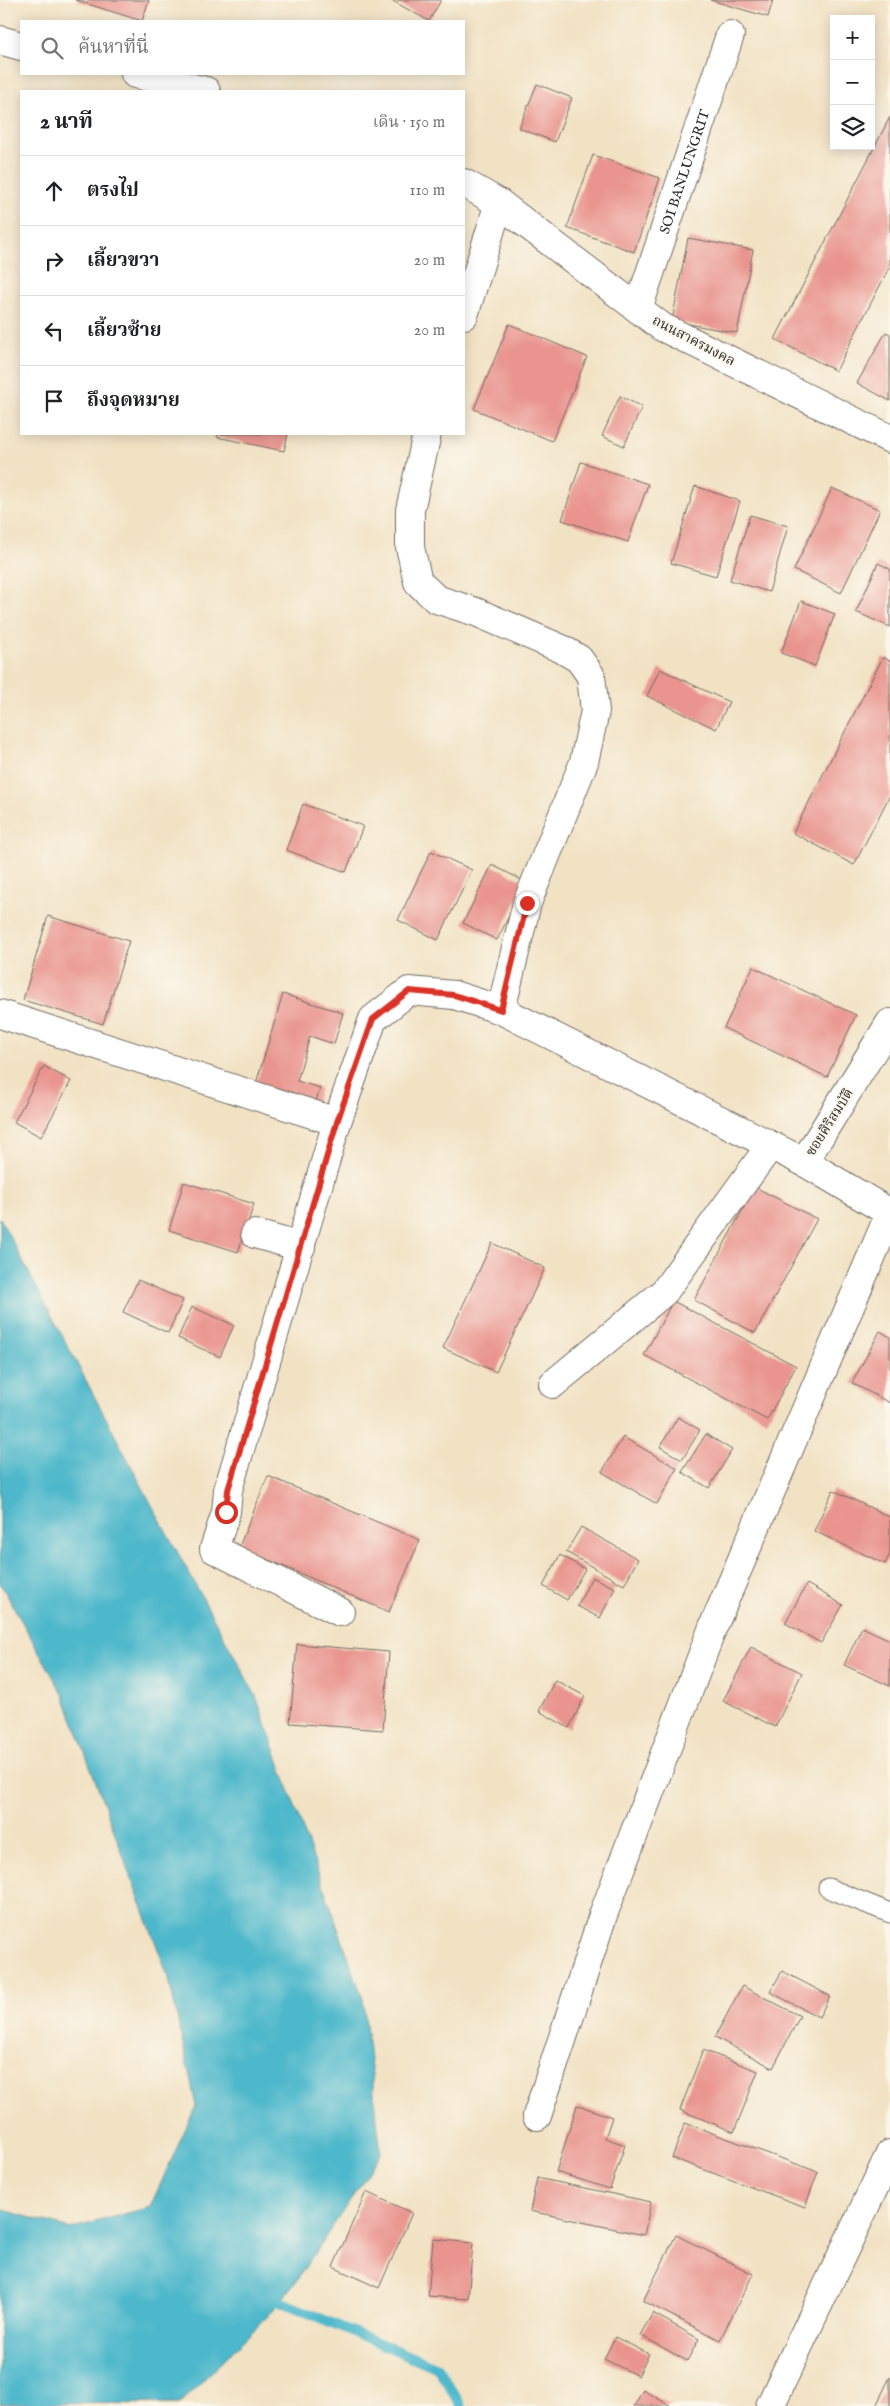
<!DOCTYPE html>
<html lang="th">
<meta charset="utf-8">
<style>
body{margin:0;font-family:"IM FELL English","Noto Serif Thai",serif;background:#f6f6f6;color:#202124}
.controls{position:absolute;right:15px;top:15px;display:grid;overflow:hidden;border-radius:0px;box-shadow:0 2px 12px #0003}
.controls button{width:45px;height:45px;display:grid;place-items:center;padding:0;border:0;border-bottom:1px solid #e0e0e0;background:#fff;color:#202124;font:25px sans-serif}
.stop{position:absolute;width:15px;height:15px;margin:-11px;border:4px solid #d93025;border-radius:50%;background:#fff}
.stop.end{background:#d93025;border-color:#fff;box-shadow:0 1px 5px #0008}
.list{margin:0;padding:0;list-style:none}
h2{display:flex;justify-content:space-between;align-items:center;height:65px;margin:0;padding:0 20px;font-size:21px}
h2 small{font-size:16px;font-weight:400;color:#757577}
.list li{display:grid;grid-template-columns:32px 1fr auto;gap:15px;align-items:center;box-sizing:border-box;height:70px;padding:0 20px;border-top:1px solid #e0e0e0}
.list b{display:block;font-size:19px;white-space:nowrap}
.list em{font-size:16px;font-style:normal;color:#757577}
.icon{flex:none;width:28px;height:28px;fill:none;stroke:currentColor;stroke-width:2;stroke-linecap:round;stroke-linejoin:round}
.map{position:relative;flex:none;width:890px;height:2406px;overflow:hidden}
.search{position:absolute;background:#fff;box-shadow:0 2px 12px #0003;left:20px;top:20px;width:445px;height:55px;display:flex;align-items:center;gap:12px;box-sizing:border-box;padding:0 18px;border-radius:0px;color:#757577;font-size:19px}
.panel{position:absolute;background:#fff;box-shadow:0 2px 12px #0003;left:20px;top:90px;width:445px;height:345px;border-radius:0px}
.map>svg:first-child{display:block}
.water{fill:#4eb8cb;stroke:#3c727b}
.lines{fill:none;stroke-linecap:round;stroke-linejoin:round}
.stream{stroke:#4eb8cb;stroke-width:10}
.building{fill:#e9948e}
.service-casing{stroke:#716b61;stroke-width:21}
.minor-casing{stroke:#716b61;stroke-width:30}
.tertiary-casing{stroke:#716b61;stroke-width:30}
.service{stroke:#fff;stroke-width:19}
.minor{stroke:#fff;stroke-width:28}
.tertiary{stroke:#fff;stroke-width:28}
.route{stroke:#d93025;stroke-width:6}
.labels{text-anchor:middle;stroke-width:4.5;stroke-linejoin:round;paint-order:stroke}
.street-label{font-size:14px;fill:#2b2b2b;stroke:#fbf7ec}
</style>
<div class="map">
<svg width="890" height="2406" viewBox="0 0 890 2406">
<rect width="100%" height="100%" fill="#fbf7ec"/>
<filter id="ink" filterUnits="userSpaceOnUse"><feTurbulence type="fractalNoise" baseFrequency=".02" numOctaves="2"/><feDisplacementMap in="SourceGraphic" scale="10" xChannelSelector="R" yChannelSelector="G"/><feConvolveMatrix kernelMatrix="1 2 1 2 8 2 1 2 1" color-interpolation-filters="sRGB"/></filter>
<filter id="wash" filterUnits="userSpaceOnUse"><feTurbulence type="fractalNoise" baseFrequency=".0096" numOctaves="4" result="noise"/><feDisplacementMap in="SourceGraphic" scale="20" xChannelSelector="R" yChannelSelector="G"/><feGaussianBlur stdDeviation="1.12" result="paint"/><feColorMatrix in="noise" values="0 0 0 0 0 0 0 0 0 0 0 0 0 0 0 0 0 1.4 0 .05"/><feComposite in="paint" operator="in"/></filter>
<g filter="url(#wash)">
<rect width="100%" height="100%" fill="#f2e2c4"/>
<path class="water" d="M0 1218 154 1509 256 1696 363 1999 381 2154 292 2287 266 2318 180 2403 0 2404V2209L70 2229 150 2207 196 2106 169 1979 64 1696 0 1583Z"/>
<g class="lines">
<path class="stream" d="M280 2301 438 2368 461 2406"/>
</g>
<g id="blocks">
<path class="building" d="M75 0H149L142 21Z
M391 0H441L429 21Z
M710 0H773L768 17Z
M537 84 572 98 555 142 519 128Z
M890 117V266L836 371 775 339Z
M593 155 660 178 634 252 567 228Z
M688 238 753 250 737 333 672 321Z
M509 324 587 357 552 441 474 409Z
M886 332 890 334V401L857 383Z
M620 396 642 407 624 446 602 436Z
M218 434H288L284 451 217 437Z
M581 462 648 484 628 542 562 520Z
M695 486 740 501 716 576 671 563Z
M832 488 880 510 841 593 794 570Z
M750 515 788 526 769 592 730 580Z
M878 563 890 569V627L856 612Z
M801 601 835 614 815 666 781 653Z
M883 657 890 661V795L854 865 793 833Z
M660 669 729 702 716 729 647 696Z
M303 804 363 826 346 872 286 850Z
M431 851 472 870 438 940 398 920Z
M492 865 526 882 497 940 463 923Z
M48 916 129 941 103 1024 23 1000Z
M753 967 856 1015 827 1077 724 1028Z
M283 994 343 1013 334 1044 310 1036 297 1081 320 1088 315 1105 255 1087Z
M44 1066 71 1081 41 1137 14 1122Z
M184 1182 254 1204 238 1252 169 1230Z
M755 1187 817 1219 755 1333 694 1300Z
M492 1243 545 1268 496 1372 443 1348Z
M138 1280 183 1300 168 1333 123 1312Z
M673 1301 796 1366 767 1420 644 1355Z
M192 1307 234 1325 220 1357 178 1338Z
M880 1331 890 1337V1403L852 1383Z
M678 1417 700 1430 682 1460 660 1447Z
M706 1434 732 1450 709 1488 682 1472Z
M623 1437 677 1468 657 1504 602 1472Z
M268 1476 420 1540 389 1612 239 1547Z
M833 1490 890 1517V1554L885 1564 814 1531Z
M581 1527 638 1559 624 1585 566 1552Z
M560 1555 585 1569 567 1600 543 1586Z
M592 1577 615 1588 600 1618 577 1606Z
M807 1584 843 1605 821 1643 785 1623Z
M862 1627 890 1640V1686L844 1665Z
M297 1644 389 1652 383 1730 290 1723Z
M751 1647 802 1673 775 1727 723 1701Z
M555 1680 585 1696 569 1728 539 1711Z
M782 1971 830 1996 819 2017 770 1992Z
M742 1986 800 2016 773 2068 715 2037Z
M703 2050 758 2071 734 2132 680 2110Z
M577 2105 612 2117 605 2138 625 2145 610 2189 556 2172Z
M685 2123 818 2172 805 2207 672 2158Z
M537 2178 651 2202 644 2235 530 2211Z
M366 2192 412 2213 379 2288 333 2267Z
M676 2235 753 2274 720 2340 643 2301Z
M433 2239 473 2243 468 2299 428 2296Z
M653 2313 699 2339 687 2361 640 2335Z
M615 2337 649 2354 638 2376 604 2359Z
M890 2377V2406H876Z
M643 2390 671 2406H634Z"/>
</g>
</g>
<g filter="url(#ink)">
<use href="#blocks" fill-opacity="0" stroke="#716b61" stroke-width="1"/>
<g class="lines">
<defs>
<path id="service" d="M828 1888 890 1913"/>
<g id="minor">
<path id="s1" d="M638 309 730 35"/>
<path d="M464 315 499 203"/>
<path d="M427 434 410 510V547L418 582 436 599 476 612 562 649 579 659 591 676 595 711 584 762 527 903 501 1010"/>
<path d="M0 1014 337 1122"/>
<path d="M890 1023 804 1162 890 1213"/>
<path d="M255 1234 301 1247"/>
<path d="M553 1384 664 1292 770 1146"/>
<path d="M340 1612 214 1549 226 1512 228 1490 337 1122 373 1019 409 991 454 995 501 1010 804 1162"/>
<path d="M537 2116 603 1915 713 1627 890 1213"/>
<path d="M770 2406 890 2154"/>
</g>
<path id="tertiary" d="M0 40 21 46
M135 74 206 91
M464 183 499 203 662 327 890 439"/>
</defs>
<use href="#service" class="service-casing"/>
<use href="#minor" class="minor-casing"/>
<use href="#tertiary" class="tertiary-casing"/>
<use href="#service" class="service"/>
<use href="#minor" class="minor"/>
<use href="#tertiary" class="tertiary"/>
</g>
</g>
<g class="lines" filter="url(#ink)">
<path class="route" d="M226 1512 228 1490 337 1122 373 1019 409 991 454 995 501 1010 527 903"/>
</g>
<g class="labels">
<g class="street-label">
<text dy="5" stroke="none"><textPath href="#s1" startOffset="145">SOI BANLUNGRIT</textPath></text>
<text transform="translate(694 340) rotate(28)" y="5">ถนนสาครมงคล</text>
<text transform="translate(829 1122) rotate(-58)" y="5">ซอยศิริสมบัติ</text>
</g>
</g>
</svg>
<div class="controls">
<button>+</button>
<button>−</button>
<button><svg class="icon" aria-label="layers" viewBox="0 0 24 24"><path d="M12 4l9 5-9 5-9-5zM3 14l9 5 9-5"/></svg></button>
</div>
<div class="stop" style="left:226px;top:1512px"></div>
<div class="stop end" style="left:527px;top:903px"></div>
<div class="search"><svg class="icon" aria-label="search" viewBox="0 0 24 24"><circle cx="10" cy="10" r="6"/><path d="M15 15l6 6"/></svg>ค้นหาที่นี่</div>
<section class="panel">
<h2>2 นาที<small>เดิน · 150 m</small></h2>
<ul class="list">
<li><svg class="icon" aria-label="ahead" viewBox="0 0 24 24"><path d="M12 20V5M6 11l6-6 6 6"/></svg><div><b>ตรงไป</b></div><em>110 m</em></li>
<li><svg class="icon" aria-label="right" viewBox="0 0 24 24"><path d="M7 20v-9h11M14 6l5 5-5 5"/></svg><div><b>เลี้ยวขวา</b></div><em>20 m</em></li>
<li><svg class="icon" aria-label="left" viewBox="0 0 24 24"><path d="M17 20v-9H6M10 6l-5 5 5 5"/></svg><div><b>เลี้ยวซ้าย</b></div><em>20 m</em></li>
<li><svg class="icon" aria-label="arrive" viewBox="0 0 24 24"><path d="M6 21V4h12l-3 4 3 4H6"/></svg><div><b>ถึงจุดหมาย</b></div></li>
</ul>
</section>
</div>
